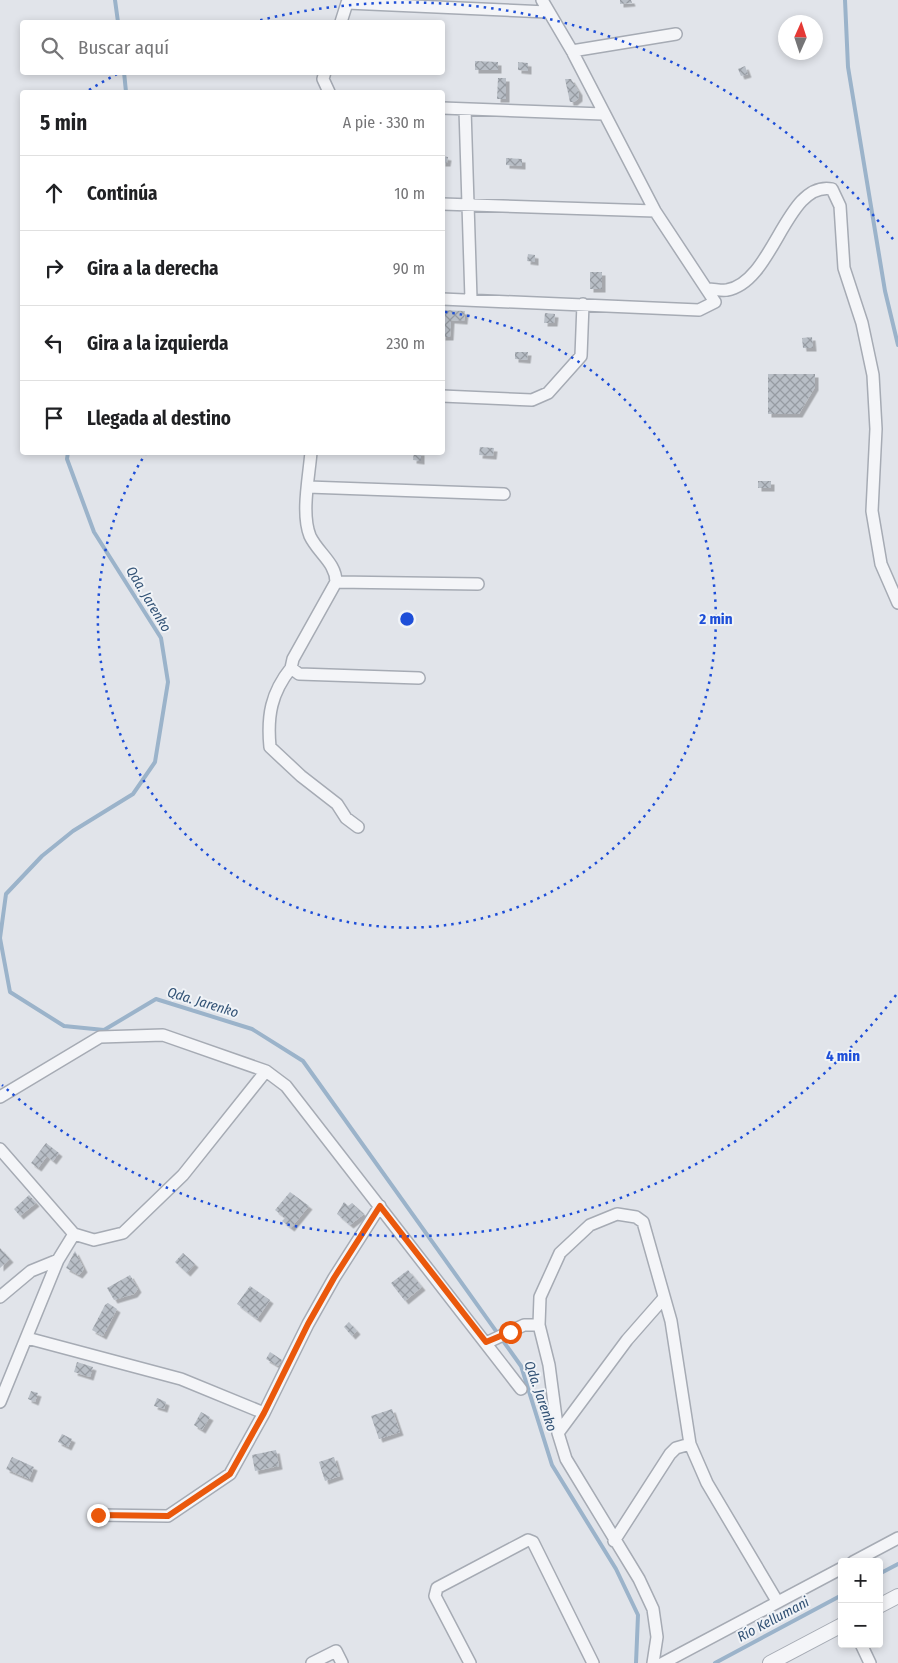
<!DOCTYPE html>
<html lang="es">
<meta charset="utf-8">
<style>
body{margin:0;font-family:"Fira Sans Condensed",sans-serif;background:#f6f6f6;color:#202124}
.controls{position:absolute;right:15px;bottom:15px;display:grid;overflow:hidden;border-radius:5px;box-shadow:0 2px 8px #0003}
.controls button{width:45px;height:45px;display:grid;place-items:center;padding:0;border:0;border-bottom:1px solid #e0e0e0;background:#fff;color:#202124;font:25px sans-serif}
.compass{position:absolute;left:778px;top:15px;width:45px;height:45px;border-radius:50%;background:#fff;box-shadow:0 2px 8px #0003;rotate:3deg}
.stop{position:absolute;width:15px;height:15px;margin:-11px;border:4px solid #ea580c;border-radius:50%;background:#fff}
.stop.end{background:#ea580c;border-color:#fff;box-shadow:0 1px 5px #0008}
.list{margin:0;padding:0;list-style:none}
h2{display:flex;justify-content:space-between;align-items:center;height:65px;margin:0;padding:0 20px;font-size:21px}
h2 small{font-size:16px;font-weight:400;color:#757577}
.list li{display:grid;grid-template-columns:32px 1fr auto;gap:15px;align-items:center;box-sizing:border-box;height:75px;padding:0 20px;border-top:1px solid #e0e0e0}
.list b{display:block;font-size:19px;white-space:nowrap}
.list em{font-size:16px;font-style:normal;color:#757577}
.icon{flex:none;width:28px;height:28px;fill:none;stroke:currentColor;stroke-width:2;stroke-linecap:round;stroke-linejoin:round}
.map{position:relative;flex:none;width:898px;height:1663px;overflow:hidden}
.search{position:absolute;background:#fff;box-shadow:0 2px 8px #0003;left:20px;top:20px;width:425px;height:55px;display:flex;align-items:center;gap:12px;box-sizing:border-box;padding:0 18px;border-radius:5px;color:#757577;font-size:19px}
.panel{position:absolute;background:#fff;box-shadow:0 2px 8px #0003;left:20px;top:90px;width:425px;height:365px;border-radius:5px}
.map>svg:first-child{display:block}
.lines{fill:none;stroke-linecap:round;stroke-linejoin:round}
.stream{stroke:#9bb3ca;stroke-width:4}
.building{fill:url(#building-cross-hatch);filter:url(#shadow)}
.minor-casing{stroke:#a6abb4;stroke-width:14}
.tertiary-casing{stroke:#a6abb4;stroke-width:16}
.minor{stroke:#f4f5f8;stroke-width:11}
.tertiary{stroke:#f4f5f8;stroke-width:14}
.route{stroke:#ea580c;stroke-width:6}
.ring{fill:none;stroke:#1d4ed8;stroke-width:2.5;stroke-dasharray:2.5 5}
.labels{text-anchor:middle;stroke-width:4;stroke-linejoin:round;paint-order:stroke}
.water-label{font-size:14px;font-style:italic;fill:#335376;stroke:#f0f3f7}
.centre{fill:#1d4ed8;stroke:#f0f3f7;stroke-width:2.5}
.ring-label{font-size:15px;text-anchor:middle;font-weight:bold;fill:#1d4ed8;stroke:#f0f3f7;stroke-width:4;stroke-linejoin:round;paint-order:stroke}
</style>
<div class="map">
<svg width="898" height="1663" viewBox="0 0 898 1663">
<defs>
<pattern id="building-cross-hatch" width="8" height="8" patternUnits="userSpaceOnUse" patternTransform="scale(1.25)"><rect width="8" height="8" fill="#b8bec6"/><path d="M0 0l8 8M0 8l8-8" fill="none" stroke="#969ba2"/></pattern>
<filter id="shadow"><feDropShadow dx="3.5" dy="3.5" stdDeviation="0" flood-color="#0004"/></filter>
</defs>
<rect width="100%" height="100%" fill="#e1e4ea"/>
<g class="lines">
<path class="stream" d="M115 0 118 22
M845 0 848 67 885 291 898 345
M124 72 126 92
M68 452 67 459 94 532 161 638 168 682 155 762 133 794 73 831 42 856 6 894 0 938 10 992 64 1026 104 1030 156 999 252 1029 303 1061 521 1366 552 1465 616 1569 638 1615 636 1663
M879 1574 898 1564
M715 1663 842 1595"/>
</g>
<path class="building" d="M620 0H631L632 3 620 4Z
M475 61 498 62V70H475Z
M518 62 528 63V71L518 70Z
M745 66 748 74 741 76 738 69Z
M498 78H506V99H497Z
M565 79H571L579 92V98L574 102H570Z
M442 156 448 157 447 163H442Z
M506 158 522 159V166L506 165Z
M528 254 535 255V262L527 261Z
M590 272H602V289H590Z
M443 310 465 311 464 321 451 320 450 337H442Z
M545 313 555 314 554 323H544Z
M812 337 813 348H803L802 338Z
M515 352H528L527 360 515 359Z
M768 374H815V387L799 414H768Z
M480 447 494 448 493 456 479 455Z
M414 452H421V461L413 460Z
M758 481H771V488H758Z
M46 1143 59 1153 53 1161 47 1156 38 1168 31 1163Z
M290 1192 309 1206 291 1228 282 1221 285 1218 275 1210Z
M29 1195 36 1203 20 1216 14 1209Z
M344 1202 348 1206 352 1203 364 1214 350 1225 337 1214Z
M0 1248 10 1259 0 1268Z
M75 1251 84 1269 79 1275 66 1268Z
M183 1253 195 1264 187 1273 175 1262Z
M408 1270 422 1287 405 1301 391 1283Z
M130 1275 138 1289 134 1294 114 1300 107 1288Z
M250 1286 270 1300 257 1319 237 1304Z
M108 1303 117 1309 103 1336 92 1330 105 1305Z
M349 1322 357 1331 352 1336 344 1327Z
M270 1352 282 1360 278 1366 266 1359Z
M77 1362 93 1367 90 1377 74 1372Z
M31 1391 38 1393 35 1402 28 1399Z
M157 1398 166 1402 164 1409 154 1406Z
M392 1409 400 1432 379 1439 371 1416Z
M201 1412 210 1417 202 1430 194 1425Z
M62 1434 72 1439 68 1447 58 1442Z
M276 1450 279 1466 255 1471 252 1455Z
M12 1457 34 1467 29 1479 6 1469Z
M334 1457 340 1476 325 1481 319 1462Z"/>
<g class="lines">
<defs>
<path id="minor" d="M341 22 347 3 547 12
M572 51 676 34
M325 72 323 79 329 92
M442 108 603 114
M465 109 471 299
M442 204 655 211
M708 289C714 289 722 291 727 290 774 282 786 180 832 189L840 206 844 268 862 323 873 375 876 429 872 511 881 564 898 603
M442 299 699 310 715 302 655 211 572 51 542 0
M442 396 532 400 548 393 581 356 583 304
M311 452C309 477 301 514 310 536 318 553 336 563 336 582L293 659 291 668 299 674 419 678
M308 487 504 494
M336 582 478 584
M291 668C271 693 267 716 270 747L301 776 337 804 346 818 358 827
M0 1097 100 1037 163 1035 266 1071 286 1086 521 1389
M0 1149 74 1234
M0 1297 31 1271 58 1260
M27 1338 181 1379 264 1413
M486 1343 524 1325H539
M0 1402 58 1260 74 1234 94 1240 123 1233 183 1175 266 1071
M558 1433 627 1340 663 1299
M97 1515 168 1516 230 1474 264 1413 308 1324 334 1278 380 1206
M614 1541 670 1454 676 1448 690 1444
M853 1562 898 1538
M861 1644 870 1663
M312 1663 336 1651 342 1663
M470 1663 435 1596 437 1588 528 1540 533 1542 593 1663
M653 1663 657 1637 653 1609 639 1579 566 1459 558 1433 549 1365 539 1325 540 1297 560 1253 590 1225 617 1214 636 1217 643 1222 671 1321 690 1444 707 1483 777 1601
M663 1663 842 1568"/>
<path id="tertiary" d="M879 1606 898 1596
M770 1663 842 1625"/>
</defs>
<use href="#minor" class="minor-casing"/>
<use href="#tertiary" class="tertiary-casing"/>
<use href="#minor" class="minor"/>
<use href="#tertiary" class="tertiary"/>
</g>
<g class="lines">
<path class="route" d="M98 1515 168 1516 230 1474 264 1413 308 1324 334 1278 380 1206 486 1342 510 1332"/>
</g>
<g class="ring">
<path d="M445 312A309 309 0 1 1 146 453"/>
<path d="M896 995A617 617 0 0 1 2 1085M89 90A617 617 0 0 1 117 74M253 22A617 617 0 0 1 896 243"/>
</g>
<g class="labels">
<g class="water-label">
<text transform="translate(149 599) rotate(59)" y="5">Qda. Jarenko</text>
<text transform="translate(203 1002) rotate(17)" y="5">Qda. Jarenko</text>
<text transform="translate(541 1396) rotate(71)" y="5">Qda. Jarenko</text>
<text transform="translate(773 1619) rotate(-28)" y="5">Río Kellumani</text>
</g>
</g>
<circle cx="407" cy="619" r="8" class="centre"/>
<g class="ring-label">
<text x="716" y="624">2 min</text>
<text x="843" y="1061">4 min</text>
</g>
</svg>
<div class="controls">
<button>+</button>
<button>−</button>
</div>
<svg class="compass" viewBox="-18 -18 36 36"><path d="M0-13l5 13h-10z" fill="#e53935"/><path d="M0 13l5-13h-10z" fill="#757577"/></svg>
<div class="stop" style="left:510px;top:1332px"></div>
<div class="stop end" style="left:98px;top:1515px"></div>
<div class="search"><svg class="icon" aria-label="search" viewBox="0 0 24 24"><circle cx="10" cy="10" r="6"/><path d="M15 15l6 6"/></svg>Buscar aquí</div>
<section class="panel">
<h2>5 min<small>A pie · 330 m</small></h2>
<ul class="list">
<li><svg class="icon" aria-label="ahead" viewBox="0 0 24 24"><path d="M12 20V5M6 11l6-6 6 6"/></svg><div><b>Continúa</b></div><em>10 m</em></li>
<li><svg class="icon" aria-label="right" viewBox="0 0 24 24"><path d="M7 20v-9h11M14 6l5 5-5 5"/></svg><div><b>Gira a la derecha</b></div><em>90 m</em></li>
<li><svg class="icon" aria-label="left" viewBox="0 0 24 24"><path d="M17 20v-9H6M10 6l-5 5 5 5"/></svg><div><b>Gira a la izquierda</b></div><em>230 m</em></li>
<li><svg class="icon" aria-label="arrive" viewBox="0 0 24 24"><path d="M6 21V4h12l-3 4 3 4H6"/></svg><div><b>Llegada al destino</b></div></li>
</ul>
</section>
</div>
